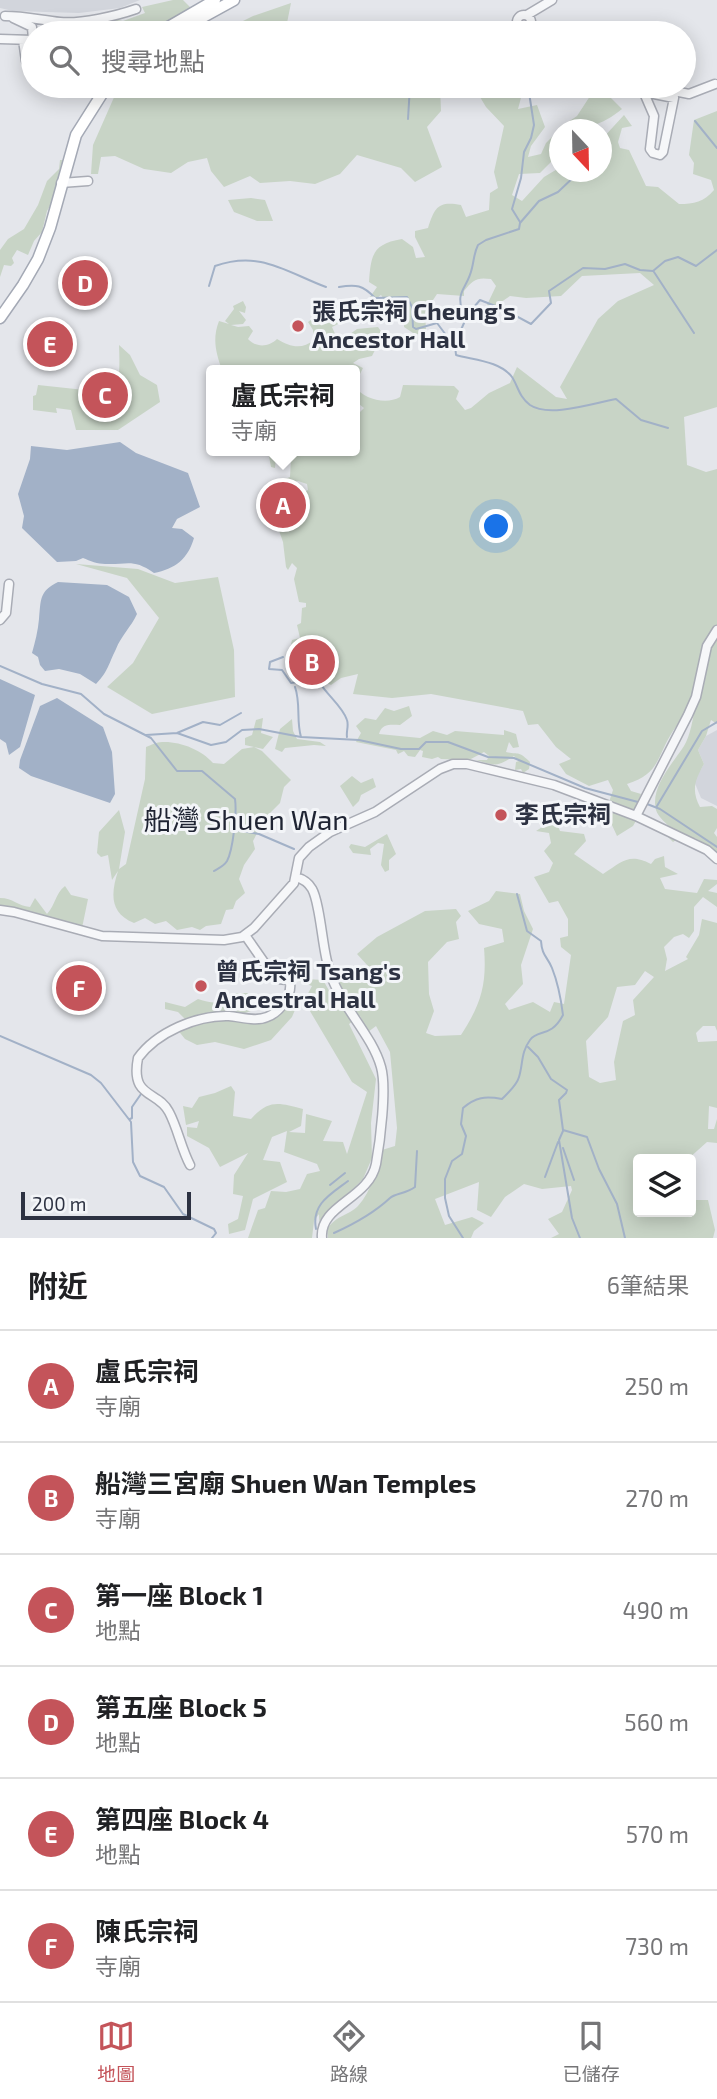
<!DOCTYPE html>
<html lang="zh-TW">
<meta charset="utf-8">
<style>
body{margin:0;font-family:"Exo 2","Noto Sans TC",sans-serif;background:#f2f2f2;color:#202124}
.controls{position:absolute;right:21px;bottom:21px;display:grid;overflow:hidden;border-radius:7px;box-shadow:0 4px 18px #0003}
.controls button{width:63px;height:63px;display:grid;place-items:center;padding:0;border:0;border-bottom:2px solid #e0e0e0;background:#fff;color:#202124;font:35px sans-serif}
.compass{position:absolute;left:549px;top:119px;width:63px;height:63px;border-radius:50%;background:#fff;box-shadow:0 4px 18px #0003;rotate:158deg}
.scale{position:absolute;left:21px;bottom:18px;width:170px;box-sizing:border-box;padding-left:7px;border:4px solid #2d3242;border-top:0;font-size:19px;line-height:24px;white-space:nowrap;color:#2d3242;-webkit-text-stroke:5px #f3f5f8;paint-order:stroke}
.you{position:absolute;left:497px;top:527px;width:24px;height:24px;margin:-18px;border:5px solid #fff;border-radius:50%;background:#1a73e8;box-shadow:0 0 0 10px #1a73e833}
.badge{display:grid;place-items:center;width:46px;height:46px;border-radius:50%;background:#c4545a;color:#fff;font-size:23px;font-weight:700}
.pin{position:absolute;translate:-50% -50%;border:4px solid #fff;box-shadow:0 2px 7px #0006}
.popup{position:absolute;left:206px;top:365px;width:154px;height:91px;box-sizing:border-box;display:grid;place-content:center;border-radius:7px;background:#fff;filter:drop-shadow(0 2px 5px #0005);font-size:23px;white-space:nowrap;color:#757577}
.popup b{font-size:26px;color:#202124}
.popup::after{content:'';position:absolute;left:50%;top:100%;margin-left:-14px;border:14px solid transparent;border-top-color:#fff}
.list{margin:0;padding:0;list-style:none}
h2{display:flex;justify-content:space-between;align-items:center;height:91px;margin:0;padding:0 28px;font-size:30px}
h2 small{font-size:23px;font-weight:400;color:#757577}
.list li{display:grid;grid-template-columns:46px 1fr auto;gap:21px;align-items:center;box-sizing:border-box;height:112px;padding:0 28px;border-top:2px solid #e0e0e0}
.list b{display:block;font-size:26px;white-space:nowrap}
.list p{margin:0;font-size:23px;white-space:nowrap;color:#757577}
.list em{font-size:23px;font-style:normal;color:#757577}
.icon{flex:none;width:38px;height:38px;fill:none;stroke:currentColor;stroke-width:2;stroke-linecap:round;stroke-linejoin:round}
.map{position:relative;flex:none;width:717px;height:1238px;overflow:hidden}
.search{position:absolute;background:#fff;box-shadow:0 4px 18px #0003;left:21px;right:21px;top:21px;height:77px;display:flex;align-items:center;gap:18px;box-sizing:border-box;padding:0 24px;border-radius:38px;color:#757577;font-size:26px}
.sheet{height:763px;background:#fff}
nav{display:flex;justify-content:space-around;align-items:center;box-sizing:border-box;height:98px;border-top:2px solid #e0e0e0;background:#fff;font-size:19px;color:#757577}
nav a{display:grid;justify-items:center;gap:4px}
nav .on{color:#c4545a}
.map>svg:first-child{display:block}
.built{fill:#d2d5dc}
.green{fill:#c8d4c6;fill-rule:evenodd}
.water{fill:#a2b1c7}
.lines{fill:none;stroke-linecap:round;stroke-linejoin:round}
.stream{stroke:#a2b1c7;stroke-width:2}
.minor-casing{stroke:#a9acb5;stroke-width:11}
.major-casing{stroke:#a4a9b5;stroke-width:13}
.minor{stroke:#f6f7f9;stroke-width:8}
.major{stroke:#fff;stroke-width:10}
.poi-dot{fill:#c4545a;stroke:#f3f5f8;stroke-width:2.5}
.labels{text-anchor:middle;stroke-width:6;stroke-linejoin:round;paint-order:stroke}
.poi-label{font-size:24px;font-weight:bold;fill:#2d3242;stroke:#f3f5f8;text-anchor:start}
.quarter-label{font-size:28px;fill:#1f2433;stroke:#f3f5f8}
</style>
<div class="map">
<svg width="717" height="1238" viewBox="0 0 717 1238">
<rect width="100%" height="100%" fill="#e4e6eb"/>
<path class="built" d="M0 0H140L120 8 79 13 13 11 0 8Z
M717 730V806L701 798 694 781 704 764 698 750 706 736Z"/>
<path class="green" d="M173 0H183L192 9 183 20 179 15 176 17 180 20 163 33 146 29 126 33H75L69 26 106 18 123 21 145 13 142 7Z
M291 3 285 33H219L253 16Z
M119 86H169L180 95 209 86H440L441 111 427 127 442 167 415 182 401 168 357 155 340 174 315 184 290 181 260 183 250 176 224 187 211 171 207 158 188 162 171 173 144 169 115 156 101 157 98 174H91L93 145Z
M481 86H535L522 94 518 109 537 105 545 127 531 146 528 157 541 154 546 143 565 124 577 116 594 90 607 94 622 109C601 126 586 129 560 130L559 154 540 173 519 174 512 195 522 201 544 177 559 168 560 172H602V139L624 115 632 126 622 128 618 142 620 148 629 150 646 186 658 187 679 204C694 204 704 202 714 190L711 180 693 174 694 163 689 155 694 120 717 111V407L684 417 687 465 706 472 717 469V724L711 720 706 736 698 750 704 764C695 780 691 790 700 807L712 806 717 809V828L714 833 717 837V853L711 849 705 854 695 848 700 841 695 838 685 843 682 836 673 842 667 836 674 831C668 825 658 817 656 810 650 787 673 763 684 746 690 737 694 715 695 705 688 713 679 722 673 731 656 757 661 773 627 784L631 791 641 794 637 804 643 807 642 812H631L628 818 637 819 633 826 617 836 611 823 612 811 622 815 624 806 609 802 613 790 608 780 589 786 566 774 559 764 571 759 556 747 538 724 528 725 523 711 431 694 392 698 353 694 358 674 341 678 331 685 325 682 329 675C320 656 313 645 291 644L292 640 300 638 297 625 301 623 302 608 306 607V603L299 602 294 579 297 568 292 563 288 570 286 567 283 542 276 522 294 526 301 524 305 502 296 496 308 490 307 484 298 481 282 485 280 481 290 477 291 459 283 455 276 457 275 468 271 467 268 451H355V417L364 408 355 401V387C364 399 386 405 400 397L403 385 454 386 459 391 456 399 465 410 471 408 489 393 510 383 517 367 556 397 567 399 560 387 598 319 618 301 654 285 640 273 582 276 561 296 526 298 510 296 491 309 487 305 496 286 491 279C476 277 473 280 464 291V296L437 294 425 312 426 330 416 335 404 327 405 304 399 300 388 305 381 295 373 301 370 297 377 287 369 282C371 254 373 244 402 239L413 247 416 258 425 257 415 237V231L428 228C435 207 438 201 461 205L466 217 489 210 490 193 498 188 494 172 504 126 486 107 477 92Z
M60 160H64L58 184 54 191V199L47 211 42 232 34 241 28 255 17 250 12 258 14 263 11 266 4 265 0 277V250L8 239 24 229 38 205 47 181 59 169Z
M251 198 265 200 273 221H257L234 212 228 200Z
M243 301 246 307 245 313 239 311 246 320 243 324 231 325 238 327 249 326 253 331 248 339C256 348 269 347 277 339 290 347 302 350 314 340L313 330 308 322 312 319 316 324 327 323 337 318 342 322 332 327 336 336 343 339 357 329 378 327 383 334 372 356 359 359 353 363 363 368 355 384V370H222C216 353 212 339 219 321L229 324 225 321 234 309 233 306Z
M119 345 130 355 140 375 157 385 160 402 118 430H76L71 410 56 408 57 413 33 410V396L36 395 38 385 94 391 91 414 109 409C120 388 120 369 119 345Z
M76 564 138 569 175 583 218 577 234 650 235 697 152 714 107 687 133 663 159 618 127 578Z
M409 706 412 716 400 725C391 725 382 723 379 734L420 738 433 731 447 735 455 731 504 735V730L516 734 519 747 513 748 509 742 506 752C519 755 518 750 530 762L529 769 523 773 521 769 515 770 516 762 519 761 514 756C497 767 496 766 476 760H487L489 756 484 752 469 760 441 759 438 757 432 759 422 757 423 751 420 750 415 757 408 756 404 751 398 754 396 750 356 742 361 733 356 726 365 718 376 720 385 708 394 711Z
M263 718 261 733 273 737 263 749 254 747 262 751 291 780 284 787 280 803 265 818 253 841 255 849 244 865 239 879 245 893 236 901 233 909 226 910 221 924 206 926 200 930 192 927 177 930 166 921 155 924 145 918 134 923C109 913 111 893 118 871L112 880 108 855 101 857 97 853 99 832 119 810 125 832 119 869 126 864 145 779 146 747C151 745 157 742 162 742 180 741 202 750 213 763L224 764 242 749 254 747 245 745V738L252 735 256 720Z
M292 719 293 731 297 739 320 742 326 746 314 745 285 748 282 752 275 749 280 729Z
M352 776 361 783 373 778 376 787 361 795 359 801 353 807 340 786Z
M550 815 554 817 560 831 584 834 586 841 574 854 603 874C623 861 629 853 651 864L655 859 664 856 665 867 678 874 660 878 665 889 697 893 704 879 717 880V884L708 891 717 893V907L703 897 694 907V931L689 938 683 934 674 937 664 947 667 959 665 971 688 959 686 957 699 935 702 919 717 923V1031L715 1026H703L696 1033 698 1042 717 1041V1108L709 1106 708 1129H714L717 1119V1143L707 1142 688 1159H638V1212H691V1200H708L715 1230 713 1238H551L559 1234 548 1219 562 1212 572 1190 571 1186 542 1189 524 1184 505 1197 491 1217 477 1210 479 1182 435 1199 445 1225 472 1217 484 1223 474 1231 471 1238H328L327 1229C338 1214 348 1216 358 1206 372 1191 376 1169 382 1150L395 1146 397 1128 390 1052 376 1026 368 1032 360 1016 349 1024 376 1079 371 1123 372 1158 363 1179 323 1220 320 1237 319 1214 314 1221 312 1238H248L258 1210 265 1208 271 1191 286 1192 300 1189 307 1174 320 1171 317 1164 284 1152 287 1131 272 1137 263 1160 280 1162 287 1182 253 1199 245 1230 229 1234 228 1224 238 1219 243 1196 233 1194 234 1175 248 1153 220 1167 209 1148 187 1136V1127L197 1128 199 1121 186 1125 183 1106 192 1108 199 1097 215 1093 231 1086 235 1092 233 1116 251 1119C269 1099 279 1103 303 1109L301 1126 289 1132 305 1133 306 1114 332 1121 323 1141 343 1142 347 1154 367 1092 352 1082 304 1001 312 986 289 978 323 980 331 994 340 990 338 973 354 979 364 978 376 981 382 974 368 966 357 954 377 937 425 911 456 909 461 916 456 922 459 939 447 942 428 962 429 994 434 1011 426 1033 435 1036 461 1035C481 1004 487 985 484 948L504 942 502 929 479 924 468 911 489 901 496 891 520 894 524 911 533 929 521 965 523 984 505 1004 509 1010 533 1002 550 1012 554 1002 564 1004 571 955 561 947 560 938 568 936V919L558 901 549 903 534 877 549 872 553 863 544 851 551 843 549 833 536 831 547 824ZM645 971 654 977 633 1000 635 1015 623 1021 614 1062 616 1080 600 1083 589 1077 586 1041 608 1017 617 987 635 985Z
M387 834 396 854 389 860V870L385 872 381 865 384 844 378 843 370 849 371 855 353 853 349 847 351 844 365 847Z
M65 886 71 895 88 899 82 928 62 923 61 920 47 919 30 911 0 910V898C13 898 18 906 30 907L35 898 47 914C56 904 55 894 65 886Z
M285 992 300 998 292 1017 271 1040 244 1049 215 1042 197 1045 185 1039 177 1029 185 1019 178 1012 165 1009V1002L185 1007 198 999C214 1004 220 1005 233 993H248L251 1011 245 1013 241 1022 275 1018 277 1002Z"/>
<path class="water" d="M120 442 136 453 188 473 200 507 177 519 172 528 182 529 194 538C188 559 175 569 154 573 133 558 127 565 105 564 98 564 90 561 83 558L76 561 57 562 22 528 24 516 18 494 30 459 31 446 67 450Z
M58 582 107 585 129 597 137 614C131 627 121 636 116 649 108 665 109 670 96 684L80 674 59 669 45 671 40 665 38 657 32 653C35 642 38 631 39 619 41 600 39 591 58 582Z
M0 679 35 695 20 747 9 755 6 743 0 739Z
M57 698 103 727 112 752 115 794 110 803 31 776 19 768 20 760 40 706Z"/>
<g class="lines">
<path class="stream" d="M408 119 410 86
M695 121 717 148
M602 169H603
M520 222 512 209 521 178 524 152 531 138 534 125 528 86
M654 272 694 333
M209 286 215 266C260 250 286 272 326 287
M339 287C356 284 363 285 375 298L407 297 412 307 413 327 416 329 437 323 446 335 455 336 460 332 468 314 480 300 503 309 531 324 551 303 549 291 583 268 605 269 625 264 640 270 653 271 665 261 678 257 696 266 717 250
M465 318C453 290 467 291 472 268 474 260 474 253 478 245L486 240 519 229 520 223 539 201 558 192 578 173 588 172
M448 337 455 345 456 355C474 360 500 361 512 377 518 386 519 397 530 405 549 418 594 403 616 399L641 420 668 428
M283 657 270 662 269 669 282 670 291 683 304 681 320 683C327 695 343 707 347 720 349 726 346 731 347 737
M0 666 42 684 81 694 104 714 151 738 177 771H202L235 799C237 813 233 850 227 861 224 866 219 868 214 871
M295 687C301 704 296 720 301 737
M177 733 211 745 226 742 242 730 259 729 301 737 359 740 401 749H419L426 742H448L488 757 514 758 585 788 638 802
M146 735 177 733 203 722 220 725 241 713
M647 804 660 809 717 847
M657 806 702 731 717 722
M236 830 259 834 294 849
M0 1036 91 1075 101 1083 131 1122 133 1162 140 1176 164 1187 183 1214 214 1229 216 1233 212 1238
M528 1047 538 1057 551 1079 567 1090 566 1093 559 1100 563 1130 587 1137 599 1169 617 1204 625 1238
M130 1119 132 1118V1107L141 1094
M563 1131 559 1140 572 1218 580 1238
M563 1148 574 1180
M545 1177 558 1142
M330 1185 345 1173
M316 1229C311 1204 331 1194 348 1181
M334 1233C354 1224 375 1212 390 1198 395 1193 406 1194 415 1187L417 1151
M463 1238 449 1216 445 1198V1179L452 1161 462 1154 466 1136 461 1124 463 1108C476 1097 485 1096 502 1099 508 1093 517 1085 519 1077 523 1064 521 1052 530 1040 538 1029 551 1038 563 1015 561 999 558 983 552 968 547 956 542 956 541 941L527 931 517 894"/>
<defs>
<path id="minor" d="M527 15 552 0
M517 22a7 7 0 1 1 14 0a7 7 0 1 1-14 0Z
M5 16C24 16 41 20 60 22 81 24 116 16 136 9
M530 26 544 33
M503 33 518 24
M0 39 33 40 32 27 13 18
M23 40 26 61
M641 86 654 116 650 149 653 153 660 155 663 152 674 98 644 92
M649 86 689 94 715 84
M61 183 88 181
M0 620 6 613 9 584
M636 816 688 715 696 697 707 646 717 630
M296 877C313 882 315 894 318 909 323 933 324 961 334 983 346 1011 373 1038 381 1067 387 1088 380 1142 376 1164 369 1199 319 1205 322 1238
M0 910 14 912 102 936 224 940 242 937 254 928 294 883 299 858 309 847 330 832 375 812 440 769 453 764H467L554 785 636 816 707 850 717 859
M190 1165C181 1148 178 1129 169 1112 158 1090 130 1099 138 1058 157 1032 197 1015 229 1016 241 1017 256 1022 267 1017 279 1013 292 996 290 983L287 980 278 979 275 972 268 968 245 935"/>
<path id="major" d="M158 33 215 0
M174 33 234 0
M0 318 23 285 38 259 50 228 76 135 107 86"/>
</defs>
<use href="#minor" class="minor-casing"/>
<use href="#major" class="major-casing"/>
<use href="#minor" class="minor"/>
<use href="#major" class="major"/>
</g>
<g class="poi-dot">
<circle cx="298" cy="326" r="7"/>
<circle cx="501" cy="815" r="7"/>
<circle cx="201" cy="986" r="7"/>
</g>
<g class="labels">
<g class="poi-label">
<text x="312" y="320">張氏宗祠 Cheung's<tspan x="312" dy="28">Ancestor Hall</tspan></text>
<text x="515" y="823">李氏宗祠</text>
<text x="215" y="980">曾氏宗祠 Tsang's<tspan x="215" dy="28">Ancestral Hall</tspan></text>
</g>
<g class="quarter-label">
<text x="246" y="830">船灣 Shuen Wan</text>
</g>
</g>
</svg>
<div class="controls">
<button><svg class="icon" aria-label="layers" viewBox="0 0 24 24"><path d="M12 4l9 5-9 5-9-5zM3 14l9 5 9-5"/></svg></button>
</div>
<svg class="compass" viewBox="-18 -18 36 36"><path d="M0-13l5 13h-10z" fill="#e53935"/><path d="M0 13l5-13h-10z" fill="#757577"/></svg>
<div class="scale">200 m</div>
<div class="you"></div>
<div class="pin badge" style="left:283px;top:505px">A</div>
<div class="popup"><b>盧氏宗祠</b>寺廟</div>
<div class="pin badge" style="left:312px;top:662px">B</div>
<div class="pin badge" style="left:105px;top:395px">C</div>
<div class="pin badge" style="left:85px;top:283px">D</div>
<div class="pin badge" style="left:50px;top:344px">E</div>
<div class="pin badge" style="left:79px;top:988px">F</div>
<div class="search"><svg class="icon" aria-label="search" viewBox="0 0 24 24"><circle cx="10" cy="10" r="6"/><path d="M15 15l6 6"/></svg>搜尋地點</div>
</div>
<section class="sheet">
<h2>附近<small>6筆結果</small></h2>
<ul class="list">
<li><span class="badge">A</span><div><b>盧氏宗祠</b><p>寺廟</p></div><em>250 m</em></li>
<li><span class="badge">B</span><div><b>船灣三宮廟 Shuen Wan Temples</b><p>寺廟</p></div><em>270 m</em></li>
<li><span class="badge">C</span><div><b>第一座 Block 1</b><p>地點</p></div><em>490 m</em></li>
<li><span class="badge">D</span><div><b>第五座 Block 5</b><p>地點</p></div><em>560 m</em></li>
<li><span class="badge">E</span><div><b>第四座 Block 4</b><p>地點</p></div><em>570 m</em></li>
<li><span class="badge">F</span><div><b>陳氏宗祠</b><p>寺廟</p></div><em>730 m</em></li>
</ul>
</section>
<nav>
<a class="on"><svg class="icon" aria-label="map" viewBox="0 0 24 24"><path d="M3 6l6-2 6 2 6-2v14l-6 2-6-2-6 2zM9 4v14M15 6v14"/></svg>地圖</a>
<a><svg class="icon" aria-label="directions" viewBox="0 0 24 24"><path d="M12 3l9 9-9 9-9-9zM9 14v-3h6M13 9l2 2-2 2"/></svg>路線</a>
<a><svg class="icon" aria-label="saved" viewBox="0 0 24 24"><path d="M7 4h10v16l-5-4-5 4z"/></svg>已儲存</a>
</nav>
